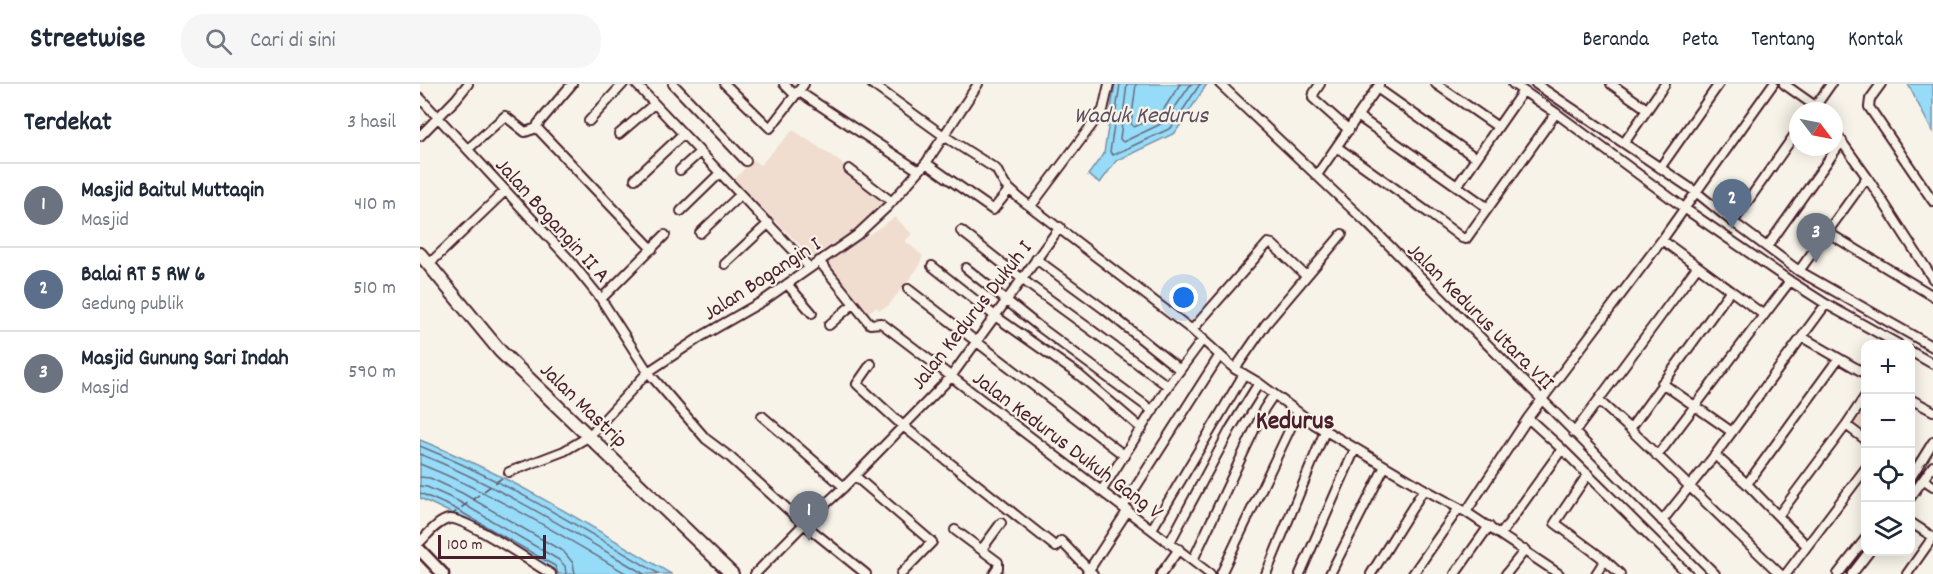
<!DOCTYPE html>
<html lang="id">
<meta charset="utf-8">
<style>
body{margin:0;font-family:Dekko,sans-serif;background:#f6f6f7;color:#1f2937}
.controls{position:absolute;right:18px;bottom:18px;display:grid;overflow:hidden;border-radius:12px;box-shadow:0 3px 15px #0003}
.controls button{width:54px;height:54px;display:grid;place-items:center;padding:0;border:0;border-bottom:2px solid #e0e1e3;background:#fff;color:#1f2937;font:30px sans-serif}
.compass{position:absolute;left:1369px;top:18px;width:54px;height:54px;border-radius:50%;background:#fff;box-shadow:0 3px 15px #0003;rotate:122deg}
.scale{position:absolute;left:18px;bottom:15px;width:108px;box-sizing:border-box;padding-left:6px;border:3px solid #4a1f2b;border-top:0;font-size:16px;line-height:21px;white-space:nowrap;color:#4a1f2b;-webkit-text-stroke:4px #f7f3e8;paint-order:stroke}
.you{position:absolute;left:764px;top:214px;width:21px;height:21px;margin:-15px;border:4px solid #fff;border-radius:50%;background:#1a73e8;box-shadow:0 0 0 9px #1a73e833}
.badge{display:grid;place-items:center;width:39px;height:39px;border-radius:50%;background:#7c3aed;color:#fff;font-size:20px;font-weight:700}
.pin{position:absolute;translate:-50% -50px;filter:drop-shadow(0 2px 3px #0008)}
.pin::after{content:'';position:absolute;top:32px;width:21px;height:18px;background:inherit;clip-path:polygon(0 0,100% 0,50% 100%)}
.list{margin:0;padding:0;list-style:none}
h2{display:flex;justify-content:space-between;align-items:center;height:78px;margin:0;padding:0 24px;font-size:26px}
h2 small{font-size:20px;font-weight:400;color:#747a83}
.list li{display:grid;grid-template-columns:39px 1fr auto;gap:18px;align-items:center;box-sizing:border-box;height:84px;padding:0 24px;border-top:2px solid #e0e1e3}
.list b{display:block;font-size:22px;white-space:nowrap}
.list p{margin:0;font-size:20px;white-space:nowrap;color:#747a83}
.list em{font-size:20px;font-style:normal;color:#747a83}
.icon{flex:none;width:33px;height:33px;fill:none;stroke:currentColor;stroke-width:2;stroke-linecap:round;stroke-linejoin:round}
.map{position:relative;flex:none;width:1513px;height:490px;overflow:hidden}
header{display:flex;align-items:center;gap:36px;box-sizing:border-box;height:84px;padding:0 30px;background:#fff;border-bottom:2px solid #e0e1e3}
header strong{font-size:28px}
nav{display:flex;gap:33px;margin-inline-start:auto;font-size:21px}
.search{width:420px;height:54px;background:#f6f6f7;display:flex;align-items:center;gap:15px;box-sizing:border-box;padding:0 21px;border-radius:24px;color:#747a83;font-size:22px}
main{display:flex}
aside{flex:1;background:#fff}
.map>svg:first-child{display:block}
.built{fill:#f0ddd0}
.water{fill:#96dcf8;stroke:#7890a6;stroke-width:1.5}
.lines{fill:none;stroke-linecap:round;stroke-linejoin:round}
.shore{stroke:#686b7d;stroke-width:1.5}
.ferry{stroke:#5d4e5e;stroke-width:1.5;stroke-dasharray:8 6;stroke-linecap:butt}
.minor-casing{stroke:#4a1f2b;stroke-width:12}
.secondary-casing{stroke:#4a1f2b;stroke-width:15}
.primary-casing{stroke:#4a1f2b;stroke-width:16}
.minor{stroke:#f7f3e8;stroke-width:8}
.secondary{stroke:#f7f3e8;stroke-width:10}
.primary{stroke:#f7f3e8;stroke-width:12}
.labels{text-anchor:middle;stroke-width:4.5;stroke-linejoin:round;paint-order:stroke}
.street-label{font-size:22px;fill:#4a1f2b;stroke:#f7f3e8}
.water-label{font-size:24px;font-style:italic;fill:#5d4e5e;stroke:#f7f3e8}
.quarter-label{font-size:26px;font-weight:bold;fill:#4a1f2b;stroke:#f7f3e8}
</style>
<header>
<strong>Streetwise</strong>
<div class="search"><svg class="icon" aria-label="search" viewBox="0 0 24 24"><circle cx="10" cy="10" r="6"/><path d="M15 15l6 6"/></svg>Cari di sini</div>
<nav><a>Beranda</a><a>Peta</a><a>Tentang</a><a>Kontak</a></nav>
</header>
<main>
<aside>
<h2>Terdekat<small>3 hasil</small></h2>
<ul class="list">
<li><span class="badge" style="background:#6b7280">1</span><div><b>Masjid Baitul Muttaqin</b><p>Masjid</p></div><em>410 m</em></li>
<li><span class="badge" style="background:#5c6f8a">2</span><div><b>Balai RT 5 RW 6</b><p>Gedung publik</p></div><em>510 m</em></li>
<li><span class="badge" style="background:#6b7280">3</span><div><b>Masjid Gunung Sari Indah</b><p>Masjid</p></div><em>590 m</em></li>
</ul>
</aside>
<div class="map">
<svg width="1513" height="490" viewBox="0 0 1513 490">
<rect width="100%" height="100%" fill="#f7f3e8"/>
<filter id="ink" filterUnits="userSpaceOnUse"><feTurbulence type="fractalNoise" baseFrequency=".0167" numOctaves="2"/><feDisplacementMap in="SourceGraphic" scale="12" xChannelSelector="R" yChannelSelector="G"/><feConvolveMatrix kernelMatrix="1 2 1 2 8 2 1 2 1" color-interpolation-filters="sRGB"/></filter>
<g filter="url(#ink)">
<path class="built" d="M373 46 415 74 466 116V124L394 175 314 96 333 75 340 81Z
M475 133 492 150 485 157 503 172 498 184 468 222 459 226 456 223 445 231 404 181Z
M1445 317V352L1428 341Z"/>
<path class="water" d="M695 0H787L755 49 696 77 680 99 668 91 684 69Z
M1488 0H1513V49Z
M0 356C89 391 169 441 251 490H137L31 429 0 414Z"/>
<g class="lines">
<path class="shore" d="M700 0 690 68 693 71 751 44 780 0
M707 0 700 55 703 58 745 38 771 0
M716 0 711 40 714 43 740 31 760 0
M0 362C84 396 161 444 239 490
M0 370C79 402 151 447 224 490
M0 380C73 409 139 450 207 490
M0 393 10 394 42 409 144 468 153 479 155 490
M0 402 7 403 38 417 139 476 145 482 146 490
M0 409 34 424 135 482 138 490"/>
<path class="ferry" d="M30 432 86 391"/>
<defs>
<path id="minor" d="M216 0 390 184
M253 0 326 77
M305 0 350 44 384 0
M364 0 375 11
M452 0 524 52 576 85 585 101 598 113 772 246 815 285 839 299 894 340 1004 405 1046 428 1139 490
M800 0 946 138 1295 490
M900 0 894 9 893 14 929 46
M1016 0 1078 43
M1093 0 1136 29 1264 124 1370 197 1406 220 1478 260
M1116 0 1276 108 1313 138 1379 187 1513 263
M1191 0 1227 25
M1364 0 1395 22 1399 27
M1461 0 1450 15 1449 23 1513 117
M957 4 1056 74
M378 7 499 87
M0 14 148 174 181 215 228 288 286 355 310 373 384 440 446 490
M1392 27 1411 0
M939 33 1068 124
M169 37 203 0
M117 44 232 165
M117 44 118 40 152 0
M1414 47 1447 93 1513 195
M199 50 234 20
M0 52 36 15 48 0
M1204 59 1245 0
M917 63 1009 129 1042 154 1046 155 1136 29
M48 65 85 32 105 48 117 44
M506 79 573 126 589 106
M1240 84 1299 0
M429 85 472 118
M260 86 280 68
M897 91 959 1
M215 95 263 50
M1037 102 1103 7
M611 122 683 26 689 0
M261 127 300 89
M1313 138 1378 46
M541 147 611 202 748 302
M1407 148 1513 212
M280 149 320 111
M1242 156 1344 231
M1347 163 1422 57
M616 175 684 225 760 286
M399 177 450 240 461 239 790 490
M305 180 349 139
M8 181 85 107
M512 182 575 232 659 291 722 345
M546 184 617 241 733 327
M1379 187 1447 93
M367 200 392 229
M488 205 705 372
M181 215 245 151
M409 241 433 220
M772 246 848 159 852 160 886 192
M1382 253 1446 290
M1490 267 1513 280
M451 280 437 300 483 342 636 463 641 457 673 490
M815 285 846 240 922 150
M1242 299 1312 348
M1490 315 1513 327
M1179 317 1210 345 1360 490
M342 332 424 403
M1108 334 1142 365 1268 490
M1426 341 1446 356
M1210 345 1310 207
M1154 349 1277 183
M1295 371 1327 400 1387 462
M1237 372 1370 197
M89 388 144 367 168 353 228 288 282 252 343 217 437 151 468 122 506 79 558 0
M1168 390 1135 439 1185 476 1200 490
M435 392 512 458 481 490
M1490 395 1513 358
M1504 396 1513 402
M1327 400 1418 275
M682 406 748 302 783 255
M1490 414 1513 382
M703 423 800 271
M1046 428 1108 334 1242 156 1353 0
M1358 432 1426 341 1446 311
M1242 437 1295 371 1406 220
M1490 438 1513 453
M732 445 824 290
M535 446 578 478V484L574 490
M1081 450 1142 365
M0 458C8 450 18 437 29 435 44 432 114 480 131 490
M750 458 811 344 839 299
M562 465 581 439
M773 476 844 325 854 310
M667 489 708 426
M335 490 384 440 424 403 530 294 640 143
M741 490 759 465
M801 490 878 328
M846 490 905 347
M880 490 935 365
M910 490 965 382
M951 490 1004 405
M993 490 1039 424
M1035 490 1069 442
M1086 490 1105 466
M1176 490 1185 476
M1366 490 1446 384
M1418 490 1446 454
M1432 490 1449 468
M1487 490 1513 453"/>
<path id="secondary" d="M0 466 23 490"/>
<path id="primary" d="M0 170 80 267 312 490"/>
</defs>
<use href="#minor" class="minor-casing"/>
<use href="#secondary" class="secondary-casing"/>
<use href="#primary" class="primary-casing"/>
<use href="#minor" class="minor"/>
<use href="#secondary" class="secondary"/>
<use href="#primary" class="primary"/>
</g>
</g>
<g class="labels">
<g class="street-label">
<text transform="translate(134 135) rotate(48)" y="8">Jalan Bogangin II A</text>
<text transform="translate(341 193) rotate(-33)" y="8">Jalan Bogangin I</text>
<text transform="translate(550 230) rotate(-52)" y="8">Jalan Kedurus Dukuh I</text>
<text transform="translate(1062 231) rotate(45)" y="8">Jalan Kedurus Utara VII</text>
<text transform="translate(165 320) rotate(44)" y="8">Jalan Mastrip</text>
<text transform="translate(649 360) rotate(37)" y="8">Jalan Kedurus Dukuh Gang V</text>
</g>
<g class="water-label">
<text x="721" y="38">Waduk Kedurus</text>
</g>
<g class="quarter-label">
<text x="875" y="344">Kedurus</text>
</g>
</g>
</svg>
<div class="controls">
<button>+</button>
<button>−</button>
<button><svg class="icon" aria-label="locate" viewBox="0 0 24 24"><circle cx="12" cy="12" r="6"/><path d="M12 2v4M12 18v4M2 12h4M18 12h4"/></svg></button>
<button><svg class="icon" aria-label="layers" viewBox="0 0 24 24"><path d="M12 4l9 5-9 5-9-5zM3 14l9 5 9-5"/></svg></button>
</div>
<svg class="compass" viewBox="-18 -18 36 36"><path d="M0-13l5 13h-10z" fill="#e53935"/><path d="M0 13l5-13h-10z" fill="#747a83"/></svg>
<div class="scale">100 m</div>
<div class="you"></div>
<div class="pin badge" style="left:389px;top:457px;background:#6b7280">1</div>
<div class="pin badge" style="left:1312px;top:145px;background:#5c6f8a">2</div>
<div class="pin badge" style="left:1396px;top:179px;background:#6b7280">3</div>
</div>
</main>
